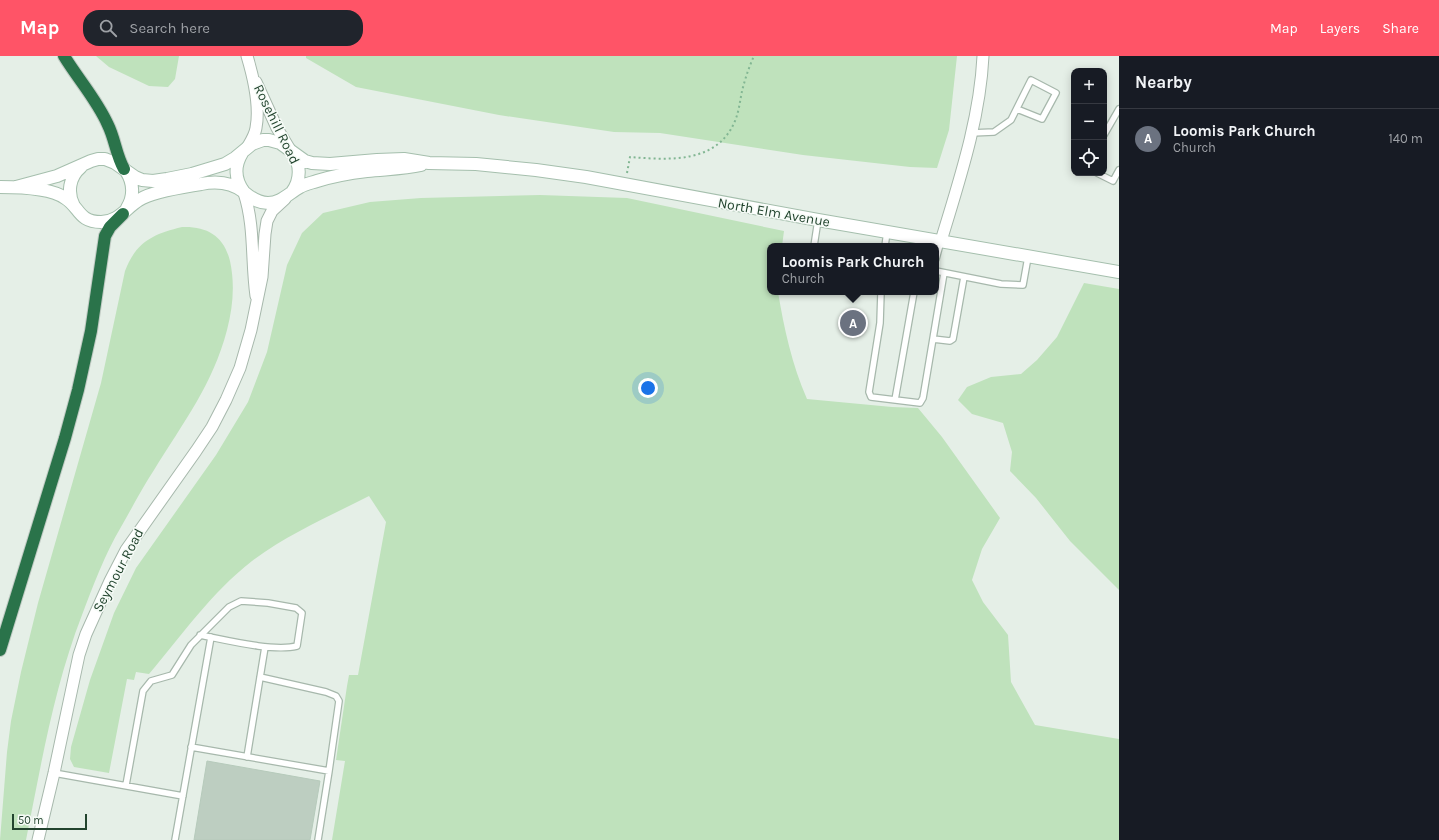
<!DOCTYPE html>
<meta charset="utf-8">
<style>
body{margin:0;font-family:Karla,sans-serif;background:#20242c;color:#f1f3f6}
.controls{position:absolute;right:12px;top:12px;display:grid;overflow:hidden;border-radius:8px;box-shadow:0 2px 10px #0003}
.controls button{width:36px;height:36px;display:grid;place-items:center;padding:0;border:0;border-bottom:1px solid #363941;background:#171b24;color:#f1f3f6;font:20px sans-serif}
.scale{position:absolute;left:12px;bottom:10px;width:75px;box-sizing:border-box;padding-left:4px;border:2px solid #22442e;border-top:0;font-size:11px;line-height:14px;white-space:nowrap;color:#22442e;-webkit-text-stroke:3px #f6fbf7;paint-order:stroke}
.you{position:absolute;left:648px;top:332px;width:14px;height:14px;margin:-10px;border:3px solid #fff;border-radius:50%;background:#1a73e8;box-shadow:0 0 0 6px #1a73e833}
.badge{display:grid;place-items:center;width:26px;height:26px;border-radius:50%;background:#ff5467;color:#fff;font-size:13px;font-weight:700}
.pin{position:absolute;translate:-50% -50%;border:2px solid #fff;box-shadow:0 1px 4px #0006}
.popup{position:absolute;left:767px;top:187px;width:172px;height:52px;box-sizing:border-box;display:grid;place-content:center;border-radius:8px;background:#171b24;filter:drop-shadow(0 1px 3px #0005);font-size:13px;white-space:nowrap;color:#9ea1a6}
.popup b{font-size:15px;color:#f1f3f6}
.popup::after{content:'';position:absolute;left:50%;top:100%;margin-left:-8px;border:8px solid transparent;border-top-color:#171b24}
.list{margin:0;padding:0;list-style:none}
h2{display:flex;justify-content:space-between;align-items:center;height:52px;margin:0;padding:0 16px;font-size:17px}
h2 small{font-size:13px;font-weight:400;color:#9ea1a6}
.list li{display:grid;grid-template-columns:26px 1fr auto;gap:12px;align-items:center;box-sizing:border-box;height:60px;padding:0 16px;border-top:1px solid #363941}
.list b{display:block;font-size:15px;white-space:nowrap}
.list p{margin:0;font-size:13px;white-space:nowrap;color:#9ea1a6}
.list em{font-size:13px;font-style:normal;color:#9ea1a6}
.icon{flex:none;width:22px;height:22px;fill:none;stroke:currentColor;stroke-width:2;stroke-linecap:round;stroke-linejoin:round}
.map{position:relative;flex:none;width:1119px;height:784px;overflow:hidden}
header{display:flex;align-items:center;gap:24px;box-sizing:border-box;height:56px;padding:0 20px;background:#ff5467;color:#fff}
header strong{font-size:19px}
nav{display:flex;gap:22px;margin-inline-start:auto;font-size:14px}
.search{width:280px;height:36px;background:#20242c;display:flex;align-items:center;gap:10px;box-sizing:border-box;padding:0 14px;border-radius:16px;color:#9ea1a6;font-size:15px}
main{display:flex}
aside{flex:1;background:#171b24}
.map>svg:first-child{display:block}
.green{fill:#bfe2bc}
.building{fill:#bdcec1;stroke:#b6cabb}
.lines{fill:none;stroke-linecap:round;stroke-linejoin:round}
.lane-casing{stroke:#a7b8ac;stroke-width:8}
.street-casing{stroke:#a7b8ac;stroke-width:13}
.secondary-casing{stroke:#a5bfad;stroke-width:14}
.highway-casing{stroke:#c1cbc4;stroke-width:14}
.path{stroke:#82b693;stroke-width:2;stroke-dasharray:2 3;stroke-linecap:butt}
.lane{stroke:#fff;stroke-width:5.5}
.street{stroke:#fff;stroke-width:11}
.secondary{stroke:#fff;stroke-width:12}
.highway{stroke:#2a734a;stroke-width:12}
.labels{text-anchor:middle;stroke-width:3;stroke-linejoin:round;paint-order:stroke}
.street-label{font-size:14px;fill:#22442e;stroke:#f6fbf7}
</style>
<header>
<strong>Map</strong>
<div class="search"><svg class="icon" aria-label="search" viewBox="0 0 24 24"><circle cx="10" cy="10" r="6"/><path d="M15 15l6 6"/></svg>Search here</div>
<nav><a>Map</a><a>Layers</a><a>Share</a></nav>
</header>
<main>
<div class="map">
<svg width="1119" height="784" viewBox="0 0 1119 784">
<rect width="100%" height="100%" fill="#e5efe7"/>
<path class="green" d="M96 0H179L175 23 168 31 149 30 109 11Z
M306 0H957L949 74 937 112 910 111 803 99 660 77 614 76 499 59 356 31 306 2Z
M540 139 627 142 784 175 782 190H770V236H778C784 272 792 309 807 343L892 351 918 352 942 381 1000 462 982 493 972 524 983 546 1008 579 1011 626 1035 669 1119 683V784H332L345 705 336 704 347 630 349 619H358L386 466 369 440C330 460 288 478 252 505 212 536 182 579 149 618L136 616 134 624 127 623 109 717 74 711 70 703 71 691 90 624 114 557 136 512 216 399 248 346 267 296 287 209 302 177 323 157 370 146 421 142Z
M182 171C207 170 224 180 230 205 235 228 233 251 227 274 213 328 183 367 154 414 142 432 132 452 121 471 105 498 93 530 82 559 54 631 41 709 26 784H0L7 696 11 665 21 616 38 547 101 327 125 215C136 186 153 178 182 171Z
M1084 227 1119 233V534L1070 485 1036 442 1010 415 1012 396 1003 367 972 358 958 344 967 331 991 321 1021 318 1037 304 1057 281Z"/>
<path class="building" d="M207 705 320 725 310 784H194Z"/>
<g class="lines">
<defs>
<path id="lane" d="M971 77 994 76 1011 64 1031 24 1056 37 1042 63 1017 53
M1104 79 1119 53
M1097 117 1113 125 1119 114
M814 190 818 164
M885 190 887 176
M936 203 941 185
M936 215 1001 228 1023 229 1028 201
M881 236 880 267 869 336 871 341 920 347 923 342 944 217
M933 283 950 285 953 283 964 221
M895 344 914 236
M260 621 326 636 336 640 339 645 329 715
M191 691 329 715 318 784
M247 701 265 591
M54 717 183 740
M126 729 143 635 151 625 172 619 191 589 229 551 241 545 268 547 296 552 302 557 297 590C273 596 226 584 200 579
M175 784 211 581"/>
<path id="street" d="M247 0C253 20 260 51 256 72 255 79 251 85 247 92
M256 26 277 72 289 92
M244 137C255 170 251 205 256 240
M941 185C959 125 980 63 983 0
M38 784 54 717 79 599 86 578 110 525 126 494 196 395 212 371 226 344 240 312 251 274 262 221 265 178 267 165 272 155 285 143"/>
<path id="secondary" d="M242 97C234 110 235 124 244 136
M126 115C134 127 134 141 127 152
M0 131C17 131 51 132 65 142 80 151 78 166 101 166 118 166 126 152 139 144 153 135 184 131 201 128 216 125 231 126 244 136 251 142 258 147 268 147 281 147 289 137 300 131 305 128 311 127 317 125 333 120 350 117 367 115 385 113 404 113 421 109
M16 131 57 120 91 105 98 103H105L115 107 135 121 142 124 153 125 167 123 192 118 225 108 235 102 252 88 263 84H269L280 87 305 105 312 107 330 108 377 104 404 103 429 107 476 108 536 114 586 121 818 164 1119 216
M292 136C301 124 301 108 292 96
M74 150C67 137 69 121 81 111"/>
<path id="highway" d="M64 0C78 23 97 44 108 69 115 83 116 99 124 113
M0 594 65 382 78 334 91 275 105 180 110 171 123 158"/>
</defs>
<use href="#lane" class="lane-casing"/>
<use href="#street" class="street-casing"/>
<use href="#secondary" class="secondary-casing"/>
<use href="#highway" class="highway-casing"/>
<path class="path" d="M627 117 630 101C669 104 717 108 735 65 739 55 740 45 742 35 745 23 749 11 754 0"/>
<use href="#lane" class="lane"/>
<use href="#street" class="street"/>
<use href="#secondary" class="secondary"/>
<use href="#highway" class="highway"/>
</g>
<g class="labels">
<g class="street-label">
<text transform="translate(277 68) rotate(64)" y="5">Rosehill Road</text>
<text transform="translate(774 156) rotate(10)" y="5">North Elm Avenue</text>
<text transform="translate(118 514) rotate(-62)" y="5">Seymour Road</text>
</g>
</g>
</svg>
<div class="controls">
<button>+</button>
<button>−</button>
<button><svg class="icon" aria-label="locate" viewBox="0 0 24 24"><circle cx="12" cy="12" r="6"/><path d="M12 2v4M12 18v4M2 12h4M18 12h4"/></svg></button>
</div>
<div class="scale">50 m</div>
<div class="you"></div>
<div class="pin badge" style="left:853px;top:267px;background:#6b7280">A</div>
<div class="popup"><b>Loomis Park Church</b>Church</div>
</div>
<aside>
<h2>Nearby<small></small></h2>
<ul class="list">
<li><span class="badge" style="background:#6b7280">A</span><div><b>Loomis Park Church</b><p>Church</p></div><em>140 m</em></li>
</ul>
</aside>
</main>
